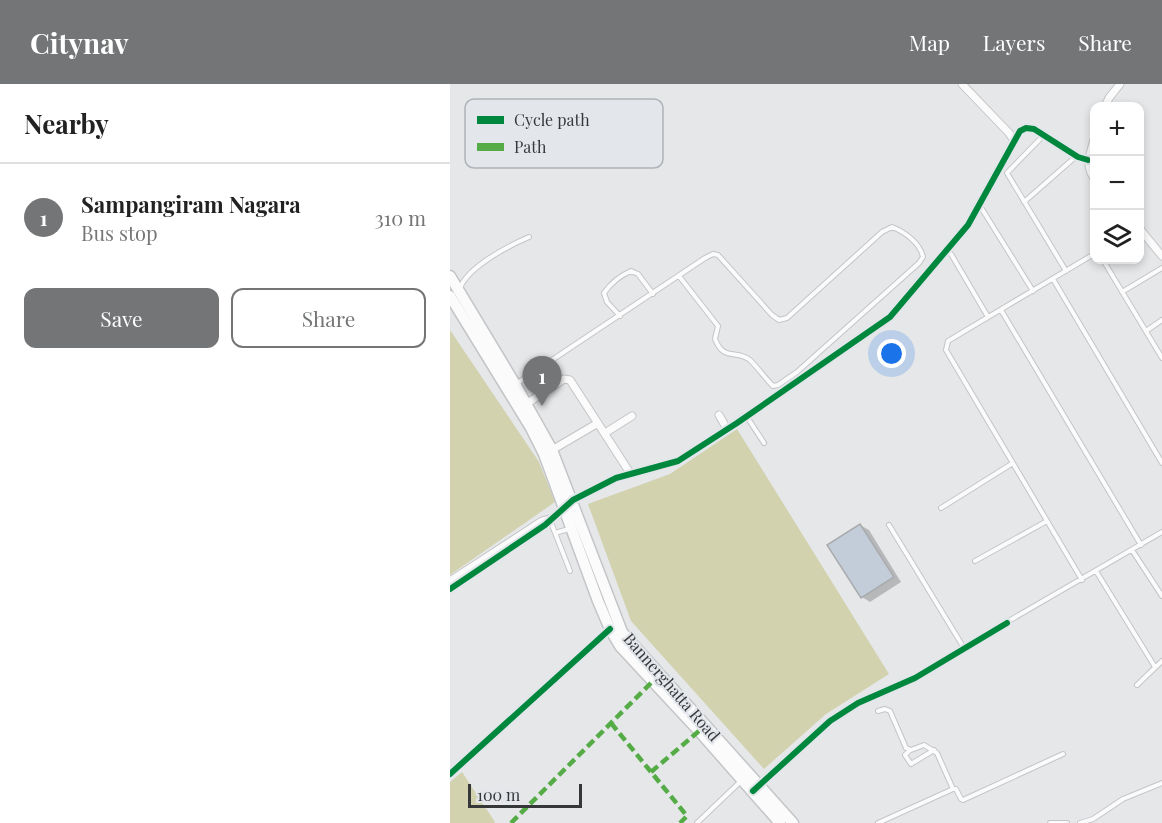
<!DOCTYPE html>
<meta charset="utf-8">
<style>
body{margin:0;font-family:"Playfair Display",serif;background:#f2f2f2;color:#222}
.controls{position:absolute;right:18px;top:18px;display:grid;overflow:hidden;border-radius:12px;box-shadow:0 3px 9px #0003}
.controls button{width:54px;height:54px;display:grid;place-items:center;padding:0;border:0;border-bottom:2px solid #e0e0e0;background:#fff;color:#222;font:30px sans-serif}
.scale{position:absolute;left:18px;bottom:15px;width:114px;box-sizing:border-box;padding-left:6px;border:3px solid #363739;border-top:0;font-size:16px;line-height:21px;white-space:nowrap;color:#363739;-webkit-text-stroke:4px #e3e6eb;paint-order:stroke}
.you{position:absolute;left:442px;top:270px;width:21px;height:21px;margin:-15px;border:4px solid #fff;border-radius:50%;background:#1a73e8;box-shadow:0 0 0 9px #1a73e833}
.badge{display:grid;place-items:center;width:39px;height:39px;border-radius:50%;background:#737577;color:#fff;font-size:20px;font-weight:700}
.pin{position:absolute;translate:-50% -50px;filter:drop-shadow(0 2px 3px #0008)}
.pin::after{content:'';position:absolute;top:32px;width:21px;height:18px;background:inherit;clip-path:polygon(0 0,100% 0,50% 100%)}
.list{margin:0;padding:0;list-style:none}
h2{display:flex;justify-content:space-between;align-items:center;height:78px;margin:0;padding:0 24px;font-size:26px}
h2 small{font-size:20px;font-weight:400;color:#767676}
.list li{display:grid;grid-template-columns:39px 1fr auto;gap:18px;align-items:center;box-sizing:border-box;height:108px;padding:0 24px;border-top:2px solid #e0e0e0}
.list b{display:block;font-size:22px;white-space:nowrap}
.list p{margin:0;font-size:20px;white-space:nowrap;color:#767676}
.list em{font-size:20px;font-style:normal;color:#767676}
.actions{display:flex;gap:12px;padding:18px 24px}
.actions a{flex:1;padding:14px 0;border:2px solid #737577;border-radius:12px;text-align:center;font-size:21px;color:#737577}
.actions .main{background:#737577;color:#fff}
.icon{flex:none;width:33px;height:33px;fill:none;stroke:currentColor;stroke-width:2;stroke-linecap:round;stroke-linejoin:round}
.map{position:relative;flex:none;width:712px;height:739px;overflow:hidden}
header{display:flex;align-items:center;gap:36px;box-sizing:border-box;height:84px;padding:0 30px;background:#737577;color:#fff}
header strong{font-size:28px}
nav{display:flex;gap:33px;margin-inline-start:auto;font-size:21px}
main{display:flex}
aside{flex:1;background:#fff}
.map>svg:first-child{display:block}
.green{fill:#d2d2af}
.shadow{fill:#0003}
.building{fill:#c3cdda;stroke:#aaabad;stroke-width:1.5}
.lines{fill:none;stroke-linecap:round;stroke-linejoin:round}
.service-casing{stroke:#c4c5c7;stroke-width:6}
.minor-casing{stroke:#c4c5c7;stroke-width:9}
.primary-casing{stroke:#c4c5c7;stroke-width:13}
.service{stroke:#fbfbfc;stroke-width:4}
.minor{stroke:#fbfbfc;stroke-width:7}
.primary{stroke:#fbfbfc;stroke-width:10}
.quiet{stroke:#55ac46;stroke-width:4.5;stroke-dasharray:9 4.5;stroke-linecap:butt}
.cycleway-casing{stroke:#e3e6eb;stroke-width:10}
.cycleway{stroke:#00873e;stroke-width:6}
.labels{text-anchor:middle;stroke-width:4.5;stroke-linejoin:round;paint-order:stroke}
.street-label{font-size:16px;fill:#363739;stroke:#e3e6eb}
.key{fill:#e3e6eb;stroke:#afb2b6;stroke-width:1.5}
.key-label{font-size:16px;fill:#363739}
</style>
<header>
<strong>Citynav</strong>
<nav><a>Map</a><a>Layers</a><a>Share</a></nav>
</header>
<main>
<aside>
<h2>Nearby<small></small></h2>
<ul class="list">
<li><span class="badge">1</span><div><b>Sampangiram Nagara</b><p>Bus stop</p></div><em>310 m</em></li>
</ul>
<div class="actions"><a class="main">Save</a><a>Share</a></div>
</aside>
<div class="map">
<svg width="712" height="739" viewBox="0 0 712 739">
<rect width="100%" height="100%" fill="#e5e7e9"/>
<path class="green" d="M0 246 89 378 105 418 0 491Z
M287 345 439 590 376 630 314 685 181 537 138 420 220 390Z
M12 688 45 738 44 739H0V698Z"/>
<path class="shadow" d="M410 441 419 446 451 498 420 518 412 513Z"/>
<path class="building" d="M410 440 444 493 411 514 377 461Z"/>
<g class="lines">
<defs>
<path id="service" d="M591 54 557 89 616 187
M574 118 623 75
M532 125 583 207
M501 170 538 233
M653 176 712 274
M603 195 712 379
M10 204C18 183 58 162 79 153
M672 208 712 184
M551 226 691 461
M170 232 157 218 154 209C161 199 169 192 181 187L188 190 203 210
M696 247 712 236
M66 300 255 174 263 170 268 171 322 231 329 236 337 234 432 148 442 143C455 148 470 159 473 173L469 179 347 288 328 301 323 302C315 294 308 284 300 276 286 265 274 278 265 255L268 242 229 192
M297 333 314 359
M491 424 563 379
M100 436 120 487
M439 441 514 564
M105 449 119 445
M682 466 712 512
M525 477 597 437
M646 487 705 583
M632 496 496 266 498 257 644 170
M557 538 712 448
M687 601 712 577
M428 627 435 625 440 627 456 664 461 666 474 661 487 669 503 705
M460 666 455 671 461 680 484 666
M247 739 290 698
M428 739 503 705H506L511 715 513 716 613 670
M600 739H617
M630 739 643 735 673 715 712 699"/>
<path id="minor" d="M512 0 559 49 563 55
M655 22 659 14 670 0
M644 56C640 70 635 81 644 94
M690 145 712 172
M76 320 114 295 120 296 180 389
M269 331 277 345
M155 349 182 332
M102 366 148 339
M0 497 92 437 99 435
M0 505 95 441 123 416 166 394 228 377 287 339 440 233 518 141 570 47 576 44 584 45 628 73 638 76
M0 690 160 545
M307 703 380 637 408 619 465 594 557 539"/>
<path id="primary" d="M0 192 65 300 102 366 172 548 343 739
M0 212 81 344 94 370 148 517 160 545 170 562 249 647 330 739"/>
</defs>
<use href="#service" class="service-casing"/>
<use href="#minor" class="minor-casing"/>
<use href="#primary" class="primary-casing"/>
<use href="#service" class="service"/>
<use href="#minor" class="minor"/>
<use href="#primary" class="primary"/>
<path class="quiet" d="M161 639 237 732 230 739
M201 688 249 647
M61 739 203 597"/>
<defs>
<path id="cycleway" d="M0 505 95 441 123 416 166 394 228 377 287 339 440 233 518 141 570 47 576 44 584 45 628 73 638 76
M0 690 160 545
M303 707 380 637 408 619 465 594 557 539"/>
</defs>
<use href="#cycleway" class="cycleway-casing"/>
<use href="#cycleway" class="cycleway"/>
</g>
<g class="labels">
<g class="street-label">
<text transform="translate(222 603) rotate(49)" y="6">Bannerghatta Road</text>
</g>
</g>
<rect x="15" y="15" width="198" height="69" rx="9" class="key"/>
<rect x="27" y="32" width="27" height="8" fill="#00873e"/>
<rect x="27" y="59" width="27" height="8" fill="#55ac46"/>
<g class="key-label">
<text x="64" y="42">Cycle path</text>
<text x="64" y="69">Path</text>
</g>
</svg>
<div class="controls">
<button>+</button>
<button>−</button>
<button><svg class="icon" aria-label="layers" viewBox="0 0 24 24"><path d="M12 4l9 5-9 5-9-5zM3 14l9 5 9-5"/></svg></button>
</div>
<div class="scale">100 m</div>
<div class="you"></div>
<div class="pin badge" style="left:92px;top:322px">1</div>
</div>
</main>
